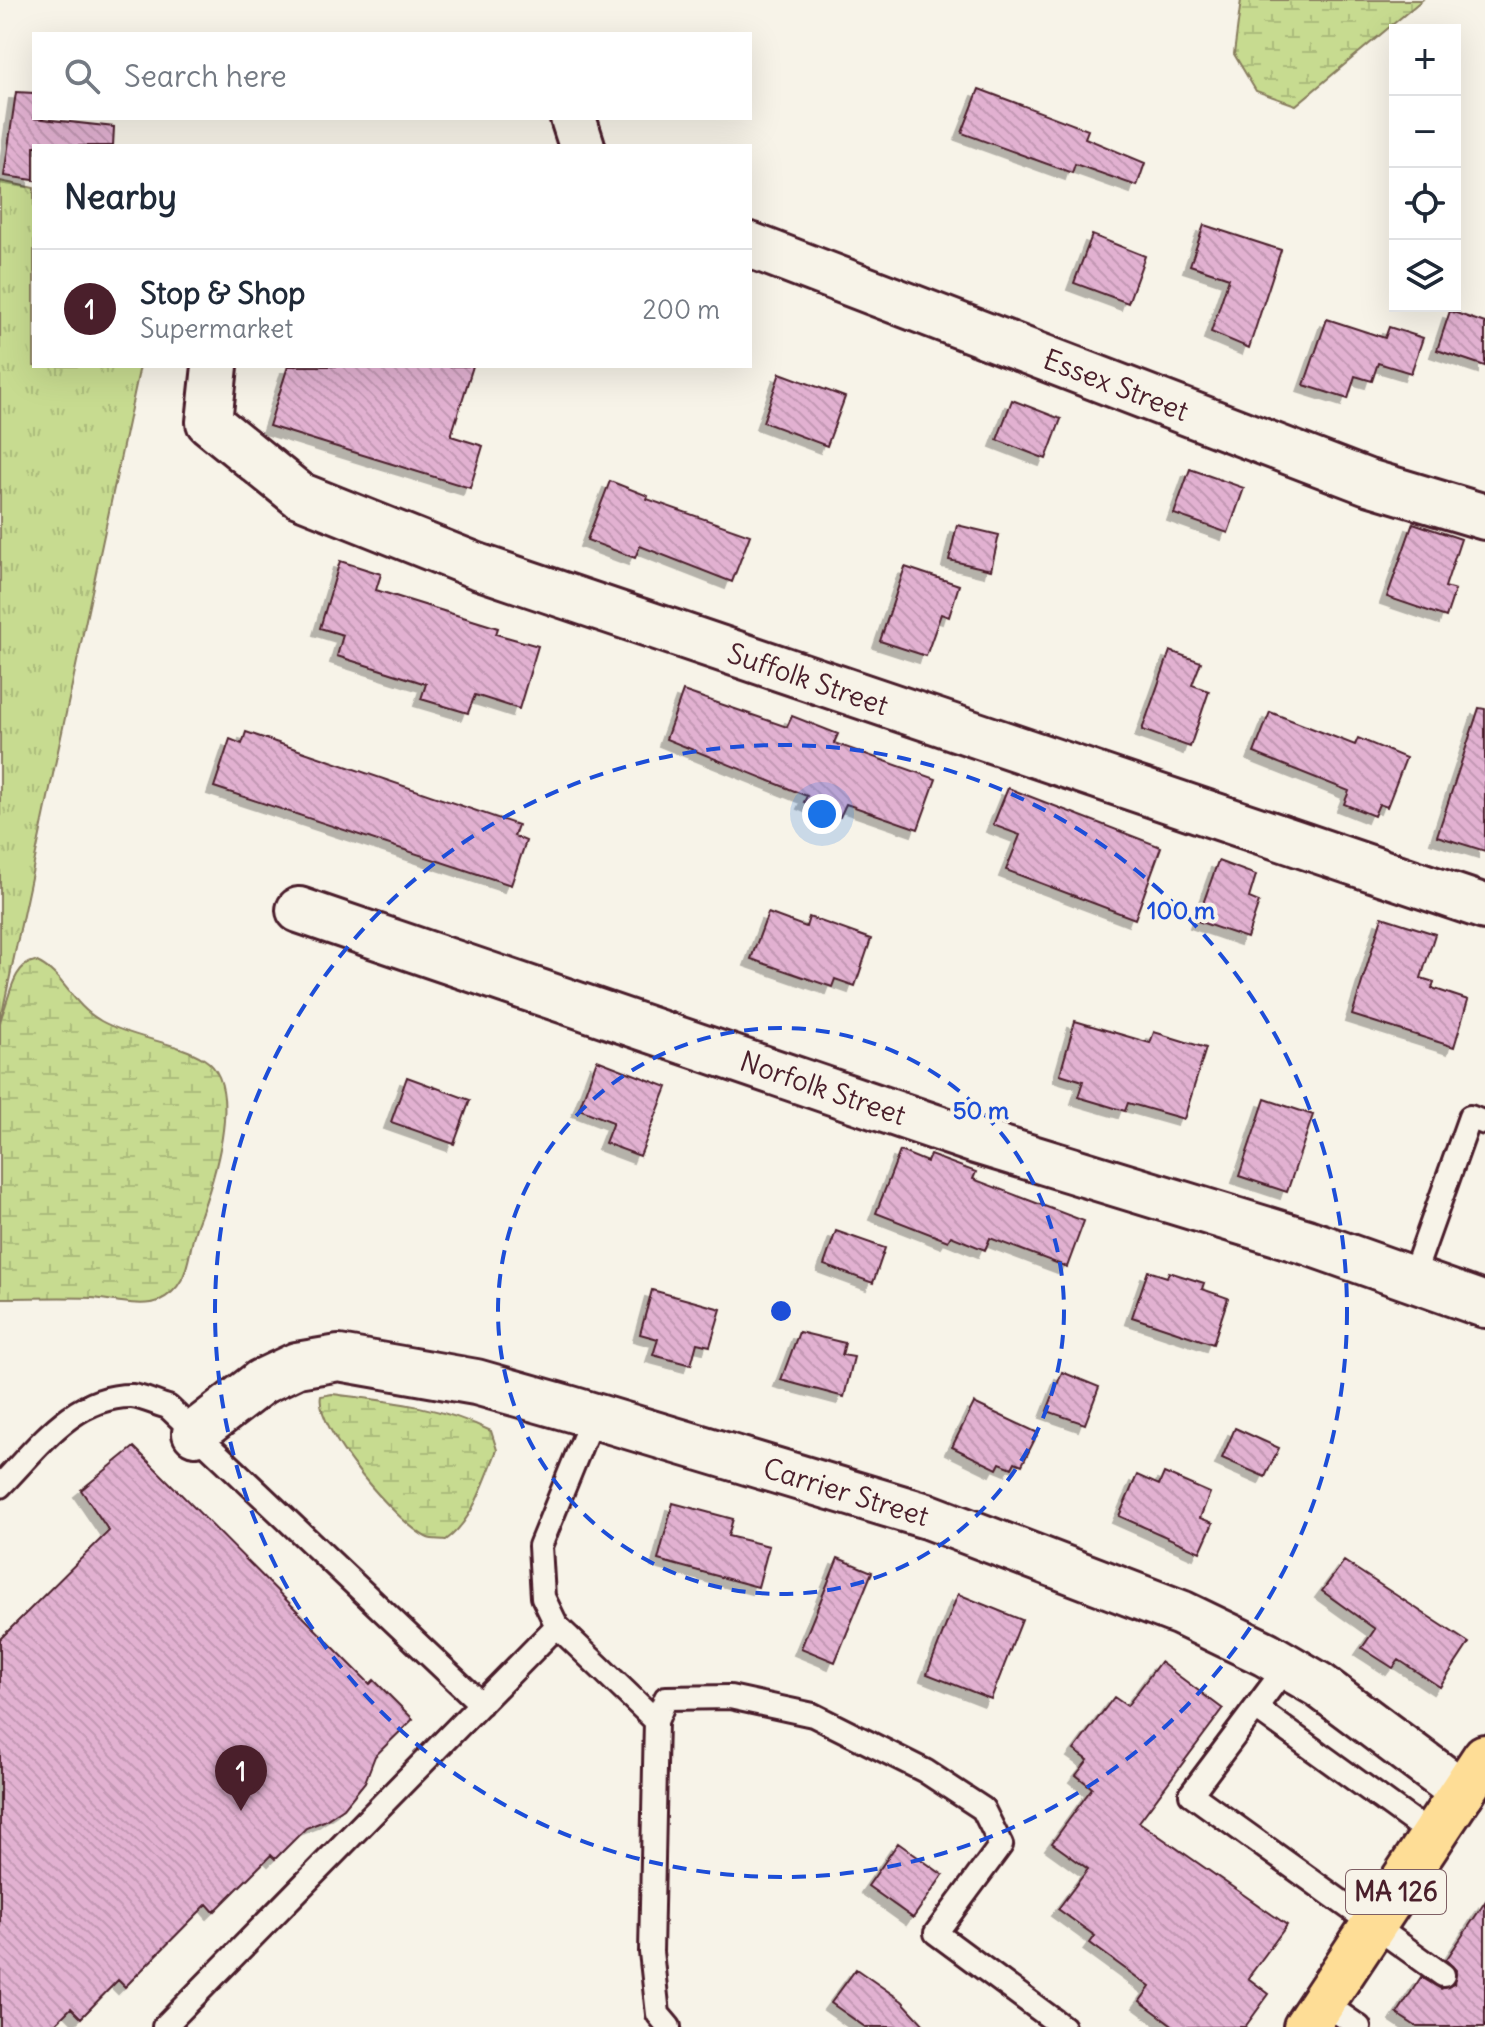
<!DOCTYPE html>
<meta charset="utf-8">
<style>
body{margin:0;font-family:Delius,sans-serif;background:#f6f6f7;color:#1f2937}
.controls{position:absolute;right:24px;top:24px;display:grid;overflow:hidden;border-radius:0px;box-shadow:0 8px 32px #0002}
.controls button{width:72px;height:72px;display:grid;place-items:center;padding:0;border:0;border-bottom:2px solid #e0e1e3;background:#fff;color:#1f2937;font:40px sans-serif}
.you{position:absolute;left:822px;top:814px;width:28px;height:28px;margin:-20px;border:6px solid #fff;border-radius:50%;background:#1a73e8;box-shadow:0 0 0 12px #1a73e833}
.badge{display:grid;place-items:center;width:52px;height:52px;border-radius:50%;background:#4a1f2b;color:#fff;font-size:26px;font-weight:700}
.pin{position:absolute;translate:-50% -66px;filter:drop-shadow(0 2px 4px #0008)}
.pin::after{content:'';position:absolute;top:42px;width:28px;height:24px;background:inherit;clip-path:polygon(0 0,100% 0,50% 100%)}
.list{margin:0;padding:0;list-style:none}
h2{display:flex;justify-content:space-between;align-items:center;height:104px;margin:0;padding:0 32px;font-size:34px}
h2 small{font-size:26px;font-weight:400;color:#747a83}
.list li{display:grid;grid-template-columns:52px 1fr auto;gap:24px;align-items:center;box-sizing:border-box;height:120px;padding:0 32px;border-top:2px solid #e0e1e3}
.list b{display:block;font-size:30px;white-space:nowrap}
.list p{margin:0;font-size:26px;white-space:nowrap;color:#747a83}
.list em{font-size:26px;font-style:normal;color:#747a83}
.icon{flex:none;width:44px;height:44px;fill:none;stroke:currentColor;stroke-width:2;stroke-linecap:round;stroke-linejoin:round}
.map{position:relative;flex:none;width:1485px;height:2027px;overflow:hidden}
.search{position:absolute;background:#fff;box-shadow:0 8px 32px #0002;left:32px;top:32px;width:720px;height:88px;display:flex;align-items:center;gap:20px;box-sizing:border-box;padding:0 28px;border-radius:0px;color:#747a83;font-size:30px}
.panel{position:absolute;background:#fff;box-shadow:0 8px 32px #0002;left:32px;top:144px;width:720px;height:224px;border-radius:0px}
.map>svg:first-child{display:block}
.wetland{fill:url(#wetland-marsh);stroke:#887d5e;stroke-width:2}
.park{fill:url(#park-tufts);stroke:#887d5e;stroke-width:2}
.building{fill:url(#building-back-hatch);stroke:#4a1f2b;stroke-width:2;filter:url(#shadow)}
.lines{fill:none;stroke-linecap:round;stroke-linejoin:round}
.lane-casing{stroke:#4a1f2b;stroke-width:28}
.street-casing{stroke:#4a1f2b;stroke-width:50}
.primary-casing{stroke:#4a1f2b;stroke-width:50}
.lane{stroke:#f7f3e8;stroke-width:22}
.street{stroke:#f7f3e8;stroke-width:44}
.primary{stroke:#fedd96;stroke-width:44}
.ring{fill:none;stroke:#1d4ed8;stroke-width:4;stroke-dasharray:14 10}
.labels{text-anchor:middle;stroke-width:8;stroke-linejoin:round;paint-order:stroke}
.shield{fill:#f7f3e8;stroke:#7e5f64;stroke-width:2}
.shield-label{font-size:26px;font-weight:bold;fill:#4a1f2b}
.street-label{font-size:28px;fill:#4a1f2b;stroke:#f7f3e8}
.centre{fill:#1d4ed8;stroke:#f7f3e8;stroke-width:4}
.ring-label{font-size:24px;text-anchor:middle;font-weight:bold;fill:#1d4ed8;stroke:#f7f3e8;stroke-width:8;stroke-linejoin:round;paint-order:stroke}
</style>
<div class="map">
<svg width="1485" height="2027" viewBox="0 0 1485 2027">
<defs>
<pattern id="wetland-marsh" width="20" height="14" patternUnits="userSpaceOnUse" patternTransform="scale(2)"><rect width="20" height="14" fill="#c7db90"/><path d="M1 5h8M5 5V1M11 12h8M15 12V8" fill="none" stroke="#acbc7c"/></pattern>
<pattern id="park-tufts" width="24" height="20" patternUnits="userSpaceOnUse" patternTransform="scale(2)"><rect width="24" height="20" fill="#c7db90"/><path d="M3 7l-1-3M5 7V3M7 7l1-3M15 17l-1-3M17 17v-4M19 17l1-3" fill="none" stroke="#acbc7c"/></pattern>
<pattern id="building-back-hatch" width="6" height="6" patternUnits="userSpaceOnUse" patternTransform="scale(2)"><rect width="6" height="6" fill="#e2b1d1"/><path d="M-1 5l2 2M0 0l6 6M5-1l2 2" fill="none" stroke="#c398b4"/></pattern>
<filter id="shadow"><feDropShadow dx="-7" dy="7" stdDeviation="0" flood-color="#0004"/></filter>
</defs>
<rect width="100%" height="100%" fill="#f7f3e8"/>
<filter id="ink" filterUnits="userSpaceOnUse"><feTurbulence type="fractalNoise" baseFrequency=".0125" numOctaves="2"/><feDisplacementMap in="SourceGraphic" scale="16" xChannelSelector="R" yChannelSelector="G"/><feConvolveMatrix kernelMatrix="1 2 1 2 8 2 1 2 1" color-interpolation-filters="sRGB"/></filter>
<g filter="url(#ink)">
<path class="wetland" d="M1241 0H1422L1296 105 1256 91 1234 54Z
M35 961C65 974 69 1003 101 1021 131 1038 177 1042 204 1059 247 1085 211 1189 197 1225 186 1255 192 1286 158 1301 141 1308 110 1299 91 1298 61 1297 30 1298 0 1298V1020C10 999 12 965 35 961Z
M332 1394C388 1401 440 1406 491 1431L497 1450C485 1479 473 1521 446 1540 441 1539 432 1540 428 1538 398 1524 314 1428 321 1396Z"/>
<path class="park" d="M0 181 34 188V366H140L0 1023Z"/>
<path class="building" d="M979 89 1088 130 1085 138 1145 163 1137 186 1075 164 1072 173 962 133Z
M16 92 34 93V118L114 127 113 146H34V180L4 176Z
M1204 225 1281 250 1249 348 1211 332 1229 278 1190 265Z
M1092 235 1145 256 1128 303 1074 283Z
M1450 311 1485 323V366L1437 350Z
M1327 319 1385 338 1389 327 1423 338 1411 373 1378 363 1372 381 1355 376 1348 399 1304 385Z
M288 366H473L451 436 483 446 470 488 269 426Z
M780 373 845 397 827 446 763 422Z
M1012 400 1061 419 1046 459 997 440Z
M1190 469 1244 488 1228 533 1174 514Z
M610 481 648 496 647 499 750 535 732 582 640 546 635 558 587 540Z
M1413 523 1461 539 1445 587 1455 590 1446 617 1387 597Z
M957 525 999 535 991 570 949 560Z
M340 561 381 574 376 590 498 628 496 634 538 646 519 709 475 695 468 713 421 699 426 684 337 656 343 635 320 628Z
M905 567 959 585 949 617 941 614 926 656 880 641Z
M1170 651 1201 662 1192 685 1209 691 1190 747 1142 730Z
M683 691 787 727 792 716 838 734 834 743 936 779 918 829 846 804 840 817 804 802 807 796 666 739Z
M1479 708 1485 709V851L1437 836Z
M1270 712 1355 745 1358 738 1406 758 1387 807 1379 804 1374 816 1344 804 1349 791 1254 753Z
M246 732 518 825 514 836 526 841 511 885 214 787 230 739 242 744Z
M1008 788 1161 847 1135 919 1006 870 1020 835 993 825Z
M1218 861 1256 875 1249 898 1259 902 1247 938 1197 921Z
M768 913 806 927 809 917 871 939 855 986 835 979 832 987 751 959Z
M1382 917 1435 934 1421 978 1434 982 1432 988 1468 1000 1454 1047 1352 1015Z
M1075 1021 1150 1043 1154 1032 1206 1048 1184 1119 1128 1103 1125 1111 1078 1097 1083 1081 1060 1074Z
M597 1060 667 1087 640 1156 605 1143 613 1122 579 1109Z
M407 1077 470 1100 454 1144 391 1122Z
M1265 1099 1313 1115 1287 1192 1239 1176Z
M900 1151 927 1162 930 1155 976 1172 973 1179 1084 1221 1067 1267 990 1238 985 1250 951 1236 948 1241 876 1213Z
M836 1231 885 1248 873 1283 824 1265Z
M1148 1271 1167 1277 1169 1272 1204 1283 1202 1289 1228 1298 1213 1344 1132 1317Z
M652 1290 721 1309 710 1346 697 1343 691 1365 653 1355 658 1339 640 1334Z
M799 1332 845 1343 842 1355 854 1357 844 1397 781 1380Z
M1062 1372 1099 1387 1085 1424 1047 1411Z
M974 1403 1038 1433 1022 1465 1015 1462 1012 1468 1000 1463 997 1469 952 1447Z
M1235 1428 1279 1448 1265 1477 1222 1458Z
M134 1447 370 1684 374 1680 413 1719 375 1756 365 1782 344 1808 324 1821 306 1828 275 1859 271 1855 214 1912 207 1904 125 1987 118 1980 81 2018 71 2008 52 2027H0V1639L109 1531 81 1490Z
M1164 1473 1210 1493 1200 1518 1213 1523 1200 1552 1119 1516 1137 1475 1159 1485Z
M673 1503 733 1519 728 1536 769 1546 758 1587 658 1560Z
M838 1558 872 1572 835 1662 801 1648Z
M1344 1561 1469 1643 1440 1687 1399 1660 1393 1668 1362 1648 1375 1629 1322 1591Z
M958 1594 1022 1620 991 1699 927 1674Z
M1160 1662 1223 1709 1139 1822 1287 1925 1248 1978 1269 1994 1245 2027H1175L1140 2001 1150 1987 1090 1943 1095 1936 1058 1909 1088 1869 1052 1843 1092 1788 1076 1775 1088 1760 1074 1750 1114 1697 1127 1706Z
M898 1843 943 1875 913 1918 868 1886Z
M1485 1902V2027H1417L1397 2014 1421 1977 1441 1989 1454 1984 1456 1970 1446 1960Z
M856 1969 902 2001 926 2027H865L831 2003Z"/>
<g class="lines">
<defs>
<path id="lane" d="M1412 1279 1470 1117 1485 1123
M593 1416 540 1546 543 1597 557 1626 656 1721 651 1952 658 2014 669 2027
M0 1486C37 1449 73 1395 132 1396 143 1397 157 1404 168 1407L481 1704
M1287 1666 1191 1794 1443 1975
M1256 1708 1433 1836
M656 1721 666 1698 730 1697 813 1715 925 1771 983 1809 1001 1845 936 1933 1063 2027
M1323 2002 1359 2027
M164 2027 557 1626"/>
<path id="street" d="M573 118 582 146
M750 245 1368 482 1485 517
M215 366 209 422 299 495 477 566 1485 907
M299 910 976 1141 1307 1242 1485 1305
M195 1433 261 1382 297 1365 339 1358 476 1382 571 1409 927 1516 1181 1613 1266 1654 1319 1685 1462 1792"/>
<path id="primary" d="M1306 2027 1485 1757"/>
</defs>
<use href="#lane" class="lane-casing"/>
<use href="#street" class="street-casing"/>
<use href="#primary" class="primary-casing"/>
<use href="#lane" class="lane"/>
<use href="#street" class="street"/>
<use href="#primary" class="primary"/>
</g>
</g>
<g class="ring">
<circle cx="781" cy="1311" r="283"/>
<circle cx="781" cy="1311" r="566"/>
</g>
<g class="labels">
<rect class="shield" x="1346" y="1870" width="100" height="44" rx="6"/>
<g class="shield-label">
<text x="1396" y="1901">MA 126</text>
</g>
<g class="street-label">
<text transform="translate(1116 385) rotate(21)" y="10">Essex Street</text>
<text transform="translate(808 679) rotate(19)" y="10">Suffolk Street</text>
<text transform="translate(823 1088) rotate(19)" y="10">Norfolk Street</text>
<text transform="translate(846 1492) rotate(17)" y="10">Carrier Street</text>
</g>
</g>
<circle cx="781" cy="1311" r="12" class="centre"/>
<g class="ring-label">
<text x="1181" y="919">100 m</text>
<text x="981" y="1119">50 m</text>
</g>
</svg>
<div class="controls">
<button>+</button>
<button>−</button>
<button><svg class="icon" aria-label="locate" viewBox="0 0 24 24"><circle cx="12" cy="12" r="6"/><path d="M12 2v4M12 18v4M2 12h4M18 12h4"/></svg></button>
<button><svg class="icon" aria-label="layers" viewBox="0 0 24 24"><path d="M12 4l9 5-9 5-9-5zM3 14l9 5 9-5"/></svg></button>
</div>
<div class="you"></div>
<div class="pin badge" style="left:241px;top:1811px">1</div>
<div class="search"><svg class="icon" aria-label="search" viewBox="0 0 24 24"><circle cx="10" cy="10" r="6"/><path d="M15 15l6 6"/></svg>Search here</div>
<section class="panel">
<h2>Nearby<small></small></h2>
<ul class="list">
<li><span class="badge">1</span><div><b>Stop &amp; Shop</b><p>Supermarket</p></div><em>200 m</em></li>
</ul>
</section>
</div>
